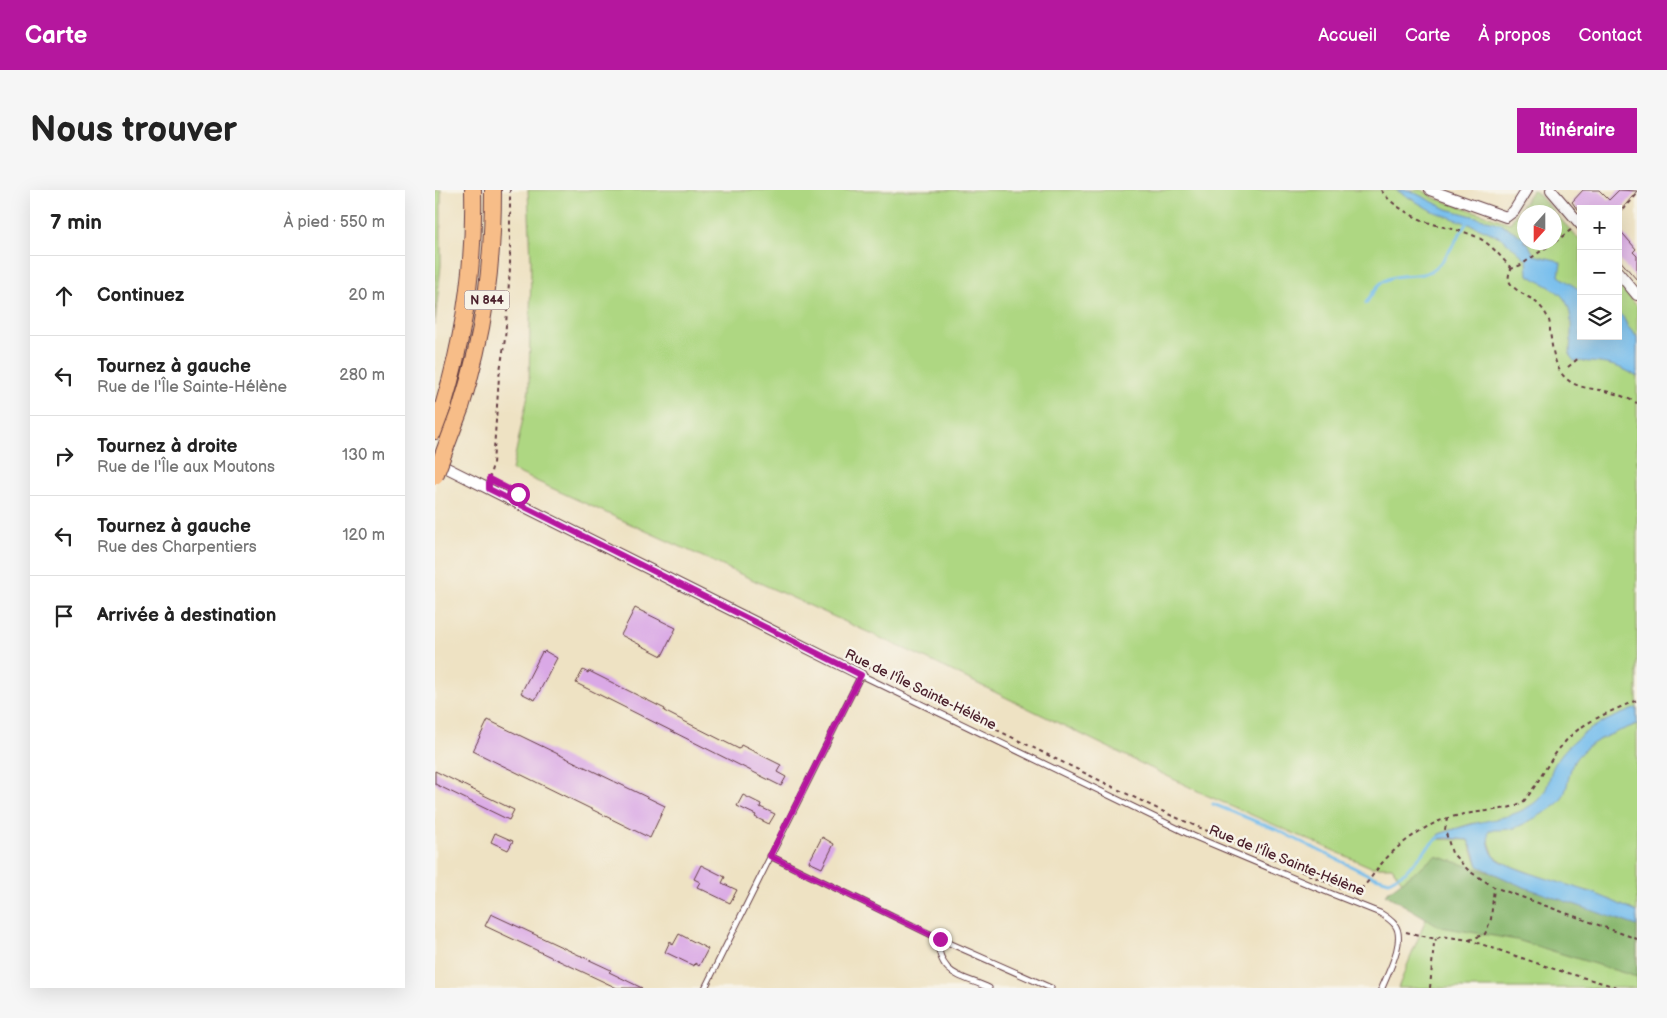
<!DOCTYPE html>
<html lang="fr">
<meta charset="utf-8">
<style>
body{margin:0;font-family:"Balsamiq Sans",sans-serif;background:#f6f6f6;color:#222}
.controls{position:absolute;right:15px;top:15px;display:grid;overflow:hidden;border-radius:0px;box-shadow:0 5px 20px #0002}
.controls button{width:45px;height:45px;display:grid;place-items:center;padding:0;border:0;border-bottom:1px solid #e0e0e0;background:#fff;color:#222;font:25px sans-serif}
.compass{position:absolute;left:1082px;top:15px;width:45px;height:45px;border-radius:50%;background:#fff;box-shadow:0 5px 20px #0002;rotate:201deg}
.stop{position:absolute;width:15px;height:15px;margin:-11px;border:4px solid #b5179e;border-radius:50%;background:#fff}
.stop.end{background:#b5179e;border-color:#fff;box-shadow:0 1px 5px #0008}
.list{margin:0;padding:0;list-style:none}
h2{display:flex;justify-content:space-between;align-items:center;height:65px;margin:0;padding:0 20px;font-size:21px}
h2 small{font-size:16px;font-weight:400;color:#767676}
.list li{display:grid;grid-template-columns:32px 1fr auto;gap:15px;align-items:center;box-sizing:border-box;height:80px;padding:0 20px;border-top:1px solid #e0e0e0}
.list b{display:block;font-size:19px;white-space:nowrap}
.list p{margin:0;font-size:16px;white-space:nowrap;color:#767676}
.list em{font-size:16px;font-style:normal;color:#767676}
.icon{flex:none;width:28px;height:28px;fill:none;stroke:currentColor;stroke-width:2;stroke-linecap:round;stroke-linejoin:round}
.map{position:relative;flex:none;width:1202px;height:798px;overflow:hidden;border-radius:0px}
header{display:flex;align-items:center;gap:30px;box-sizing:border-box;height:70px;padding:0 25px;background:#b5179e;color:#fff}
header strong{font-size:24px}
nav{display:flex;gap:28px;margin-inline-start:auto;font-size:18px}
.intro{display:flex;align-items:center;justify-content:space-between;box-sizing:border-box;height:120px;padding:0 30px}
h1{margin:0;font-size:35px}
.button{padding:12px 22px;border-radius:0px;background:#b5179e;color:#fff;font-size:18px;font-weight:700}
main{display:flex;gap:30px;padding:0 30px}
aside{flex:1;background:#fff;border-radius:0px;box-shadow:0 5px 20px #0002}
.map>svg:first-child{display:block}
.green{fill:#aed782;stroke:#7c7b56}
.forest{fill:#8ab870;stroke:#6a6c4e}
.water{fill:#75bded;stroke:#606e8c}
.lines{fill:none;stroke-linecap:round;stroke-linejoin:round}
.stream{stroke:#75bded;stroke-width:3}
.building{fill:#daa9e6}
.service-casing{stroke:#633c42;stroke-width:7}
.minor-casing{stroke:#633c42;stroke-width:12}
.trunk-casing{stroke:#633c42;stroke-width:18}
.path{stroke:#633c42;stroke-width:2;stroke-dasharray:4 4;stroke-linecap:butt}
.service{stroke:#fff;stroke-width:5}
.minor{stroke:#fff;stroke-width:10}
.trunk{stroke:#f7bd88;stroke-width:16}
.trunk-bridge-casing{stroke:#633c42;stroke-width:18;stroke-linecap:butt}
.trunk-bridge{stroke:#f7bd88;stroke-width:16}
.route{stroke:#b5179e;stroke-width:6}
.labels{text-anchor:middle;stroke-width:5;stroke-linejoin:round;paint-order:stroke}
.shield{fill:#f7f3e8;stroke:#7e5f64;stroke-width:1}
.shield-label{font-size:12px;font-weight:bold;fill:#4a1f2b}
.street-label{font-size:14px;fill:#4a1f2b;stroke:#f7f3e8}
</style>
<header>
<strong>Carte</strong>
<nav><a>Accueil</a><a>Carte</a><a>À propos</a><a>Contact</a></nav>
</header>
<div class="intro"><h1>Nous trouver</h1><a class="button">Itinéraire</a></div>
<main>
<aside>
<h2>7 min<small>À pied · 550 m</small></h2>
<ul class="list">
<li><svg class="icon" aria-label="ahead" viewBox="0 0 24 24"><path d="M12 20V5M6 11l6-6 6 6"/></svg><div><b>Continuez</b></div><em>20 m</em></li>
<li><svg class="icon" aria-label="left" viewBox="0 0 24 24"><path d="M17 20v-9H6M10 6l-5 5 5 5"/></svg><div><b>Tournez à gauche</b><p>Rue de l'Île Sainte-Hélène</p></div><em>280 m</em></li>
<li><svg class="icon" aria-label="right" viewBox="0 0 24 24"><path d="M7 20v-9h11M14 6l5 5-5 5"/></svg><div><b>Tournez à droite</b><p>Rue de l'Île aux Moutons</p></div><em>130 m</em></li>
<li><svg class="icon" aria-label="left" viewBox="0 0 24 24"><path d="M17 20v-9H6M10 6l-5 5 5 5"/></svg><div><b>Tournez à gauche</b><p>Rue des Charpentiers</p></div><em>120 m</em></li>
<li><svg class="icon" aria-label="arrive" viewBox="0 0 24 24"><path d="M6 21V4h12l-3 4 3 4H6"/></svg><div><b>Arrivée à destination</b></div></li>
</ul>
</aside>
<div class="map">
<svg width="1202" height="798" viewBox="0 0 1202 798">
<rect width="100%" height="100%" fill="#f7f3e8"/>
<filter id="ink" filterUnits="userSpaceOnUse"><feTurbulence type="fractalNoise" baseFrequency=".02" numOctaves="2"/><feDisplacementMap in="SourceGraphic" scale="10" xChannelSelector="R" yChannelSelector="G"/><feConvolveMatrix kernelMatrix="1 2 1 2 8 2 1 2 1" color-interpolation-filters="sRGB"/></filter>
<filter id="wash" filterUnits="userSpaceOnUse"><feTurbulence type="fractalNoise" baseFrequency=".0096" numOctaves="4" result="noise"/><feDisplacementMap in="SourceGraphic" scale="20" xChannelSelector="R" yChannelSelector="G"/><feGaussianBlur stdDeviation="1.12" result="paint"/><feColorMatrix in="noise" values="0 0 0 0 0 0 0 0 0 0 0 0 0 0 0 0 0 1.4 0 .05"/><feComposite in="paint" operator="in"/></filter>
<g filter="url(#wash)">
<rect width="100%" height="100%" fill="#eee2c3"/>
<path class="green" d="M0 0H6V75L0 135Z
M93 0H987L999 8 1075 33 1098 0H1099L1119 22H1090V52H1120V23L1146 52V146H1183V95L1202 116V722L1153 701 1134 697 1073 675 1059 666 1049 637 1039 633 1004 644 1002 649 1033 650 1043 676 1202 736V798H963L991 729 957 677H936L771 605 494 470 77 280 94 200 96 70Z"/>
<path class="forest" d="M1001 666 1202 728V787L1082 750 1006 737 950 704Z"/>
<path class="water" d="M961 0H974L1012 19 1067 34 1089 48 1090 52 1093 53 1099 65 1121 70 1126 73 1124 86 1146 101V146H1183L1184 123 1188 127 1193 137 1202 147V187C1183 173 1161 172 1139 171L1135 166C1135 148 1141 120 1126 105 1117 97 1103 91 1093 85L1092 70 1067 48 1045 38 997 21Z
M1202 518V534C1181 543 1157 549 1142 567 1132 579 1135 597 1126 610 1120 618 1090 634 1080 638 1073 640 1062 640 1054 640 1052 648 1054 659 1059 666 1069 678 1135 695 1152 701 1169 706 1185 715 1202 722V736L1086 696 1043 676 1039 662 1033 650 1012 648 1001 649 1004 644C1016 640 1029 636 1041 633 1061 629 1081 626 1098 614 1117 600 1111 588 1121 572 1139 543 1172 529 1202 518Z"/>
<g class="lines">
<path class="stream" d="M931 113C937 105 942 94 951 90 965 82 982 89 996 81 1011 72 1023 45 1033 31
M778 614 840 639 934 685 954 691 970 682 998 652 1004 648"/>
</g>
<g id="blocks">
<path class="building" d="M1148 0H1164L1174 10 1184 0 1202 1 1187 19H1142L1137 12Z
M1183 38 1201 59 1198 62 1202 66V90L1183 68Z
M200 418 241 438 227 466 186 445Z
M110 461 122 468 100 510 86 503 107 462 108 463Z
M148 480 153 483 154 481 230 519 229 521 304 559 306 555 346 575 342 582 351 587 346 596 141 493Z
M53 530 230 616 215 648 38 561Z
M0 581 79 620 74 630 0 594Z
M308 605 326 614 325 617 340 624 334 634 320 627 321 625 302 616Z
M60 643 78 651 73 660 56 652Z
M387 647 399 654 387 678 374 672Z
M266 675 290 687 287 693 302 700 295 713 262 697 265 692 259 689Z
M56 724 176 780 174 782 207 798H182L50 736Z
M244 744 273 759 264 776 260 773 259 776 230 762 235 751 238 755Z"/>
</g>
</g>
<g filter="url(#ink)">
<use href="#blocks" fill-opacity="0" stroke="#633c42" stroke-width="1"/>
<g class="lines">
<defs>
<path id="service" d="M335 666 505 749 616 798
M502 747C505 786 522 784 554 798
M270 798 426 485 758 646 882 698 945 723C950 726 956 730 960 735 971 750 953 783 947 798"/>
<path id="minor" d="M995 0 1071 27 1079 21 1092 0
M1116 0 1146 35
M1183 82 1202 105
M0 272 426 485"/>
<path id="trunk" d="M26 217C49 144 58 76 58 0
M0 241C27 162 40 83 38 0"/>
</defs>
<use href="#service" class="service-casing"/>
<use href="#minor" class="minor-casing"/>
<use href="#trunk" class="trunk-casing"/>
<path class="path" d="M946 0C957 17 985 31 1005 36 1017 39 1029 41 1042 47 1056 54 1065 66 1076 78
M1183 26 1202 4
M1119 52 1086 75 1076 79C1068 94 1082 100 1093 107 1101 111 1108 118 1112 126 1115 130 1115 136 1115 141 1117 156 1119 180 1133 190 1145 200 1163 198 1177 203 1186 205 1194 209 1202 213
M1120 52 1137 39
M1133 177 1145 167
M54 289 58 274 64 187 70 149 75 78V0
M432 476 733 624 905 698
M1012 628 1010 640 1017 663 1034 681 1059 697 1202 749
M919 704C931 697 938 684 947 673 960 658 978 644 996 635 1012 626 1034 623 1052 621 1066 619 1077 619 1089 611 1104 593 1113 571 1129 553 1146 532 1177 521 1202 510
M971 742 1001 749 1006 746 1034 750 1122 780 1185 798
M1034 750 1050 744 1056 729 1059 697
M995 798 999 753 1001 749"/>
<use href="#service" class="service"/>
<use href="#minor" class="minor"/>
<use href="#trunk" class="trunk"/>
<defs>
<path id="trunk-bridge" d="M0 286 26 217"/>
</defs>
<use href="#trunk-bridge" class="trunk-bridge-casing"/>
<use href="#trunk-bridge" class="trunk-bridge"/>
</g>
</g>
<g class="lines" filter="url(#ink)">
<path class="route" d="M83 304 54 289V299L426 485 335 666 505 749"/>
</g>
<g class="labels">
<rect class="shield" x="29.5" y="100.5" width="45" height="19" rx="4"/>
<g class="shield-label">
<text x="52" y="114">N 844</text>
</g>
<g class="street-label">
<text transform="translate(486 499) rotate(26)" y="5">Rue de l'Île Sainte-Hélène</text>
<text transform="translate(852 670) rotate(22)" y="5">Rue de l'Île Sainte-Hélène</text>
</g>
</g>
</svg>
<div class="controls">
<button>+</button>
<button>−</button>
<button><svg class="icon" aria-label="layers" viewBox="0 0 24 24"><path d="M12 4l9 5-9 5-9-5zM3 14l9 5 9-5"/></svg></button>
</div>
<svg class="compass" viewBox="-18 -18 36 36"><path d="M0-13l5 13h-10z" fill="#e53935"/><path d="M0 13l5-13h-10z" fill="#767676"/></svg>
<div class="stop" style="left:83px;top:304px"></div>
<div class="stop end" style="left:505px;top:749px"></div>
</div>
</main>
